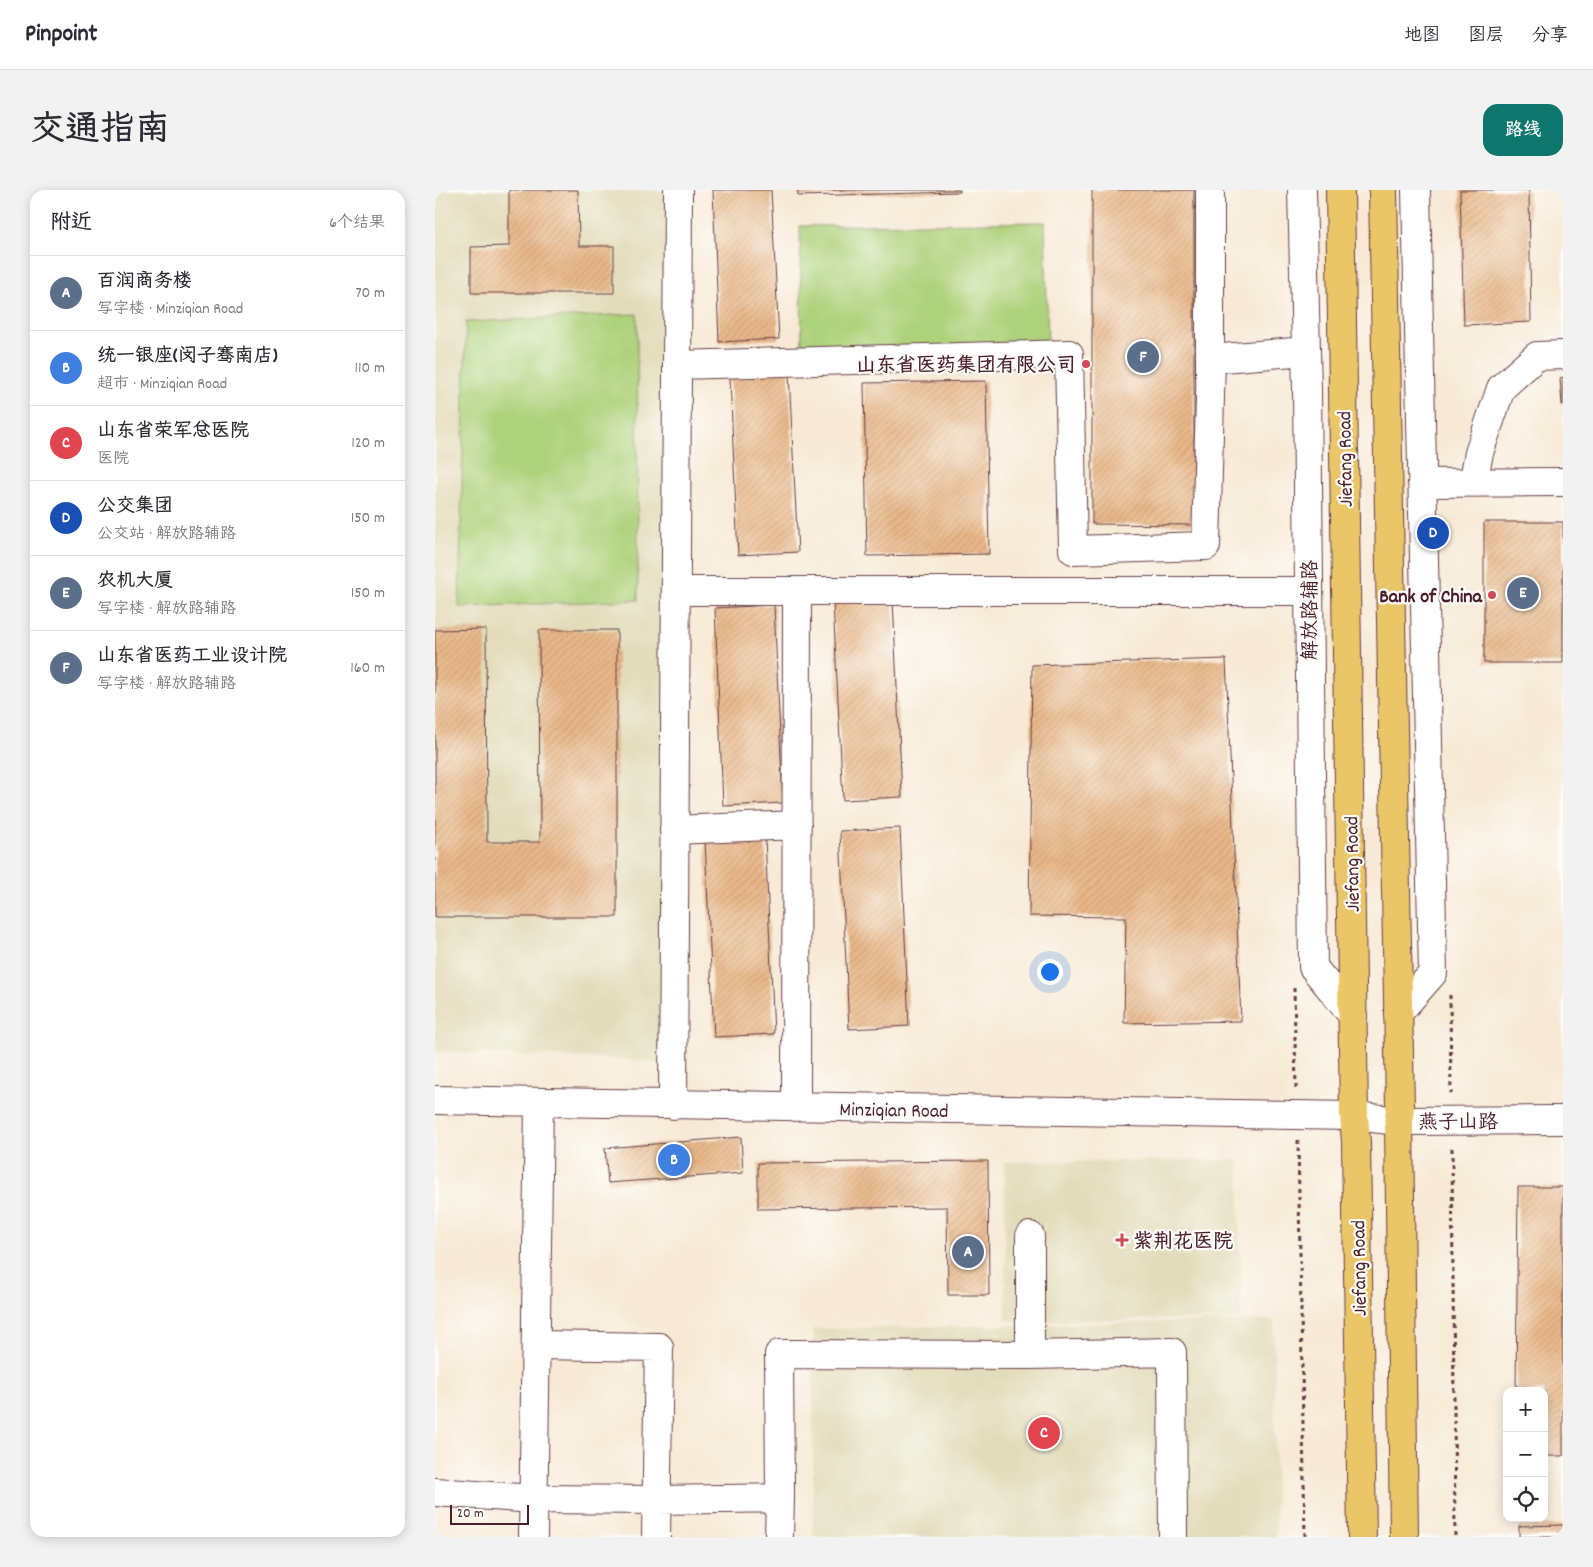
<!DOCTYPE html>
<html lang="zh">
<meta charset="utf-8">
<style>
body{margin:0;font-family:Dekko,"LXGW WenKai TC",sans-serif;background:#f2f2f3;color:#2b2b33}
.controls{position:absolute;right:15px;bottom:15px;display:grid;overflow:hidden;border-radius:10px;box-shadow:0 2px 12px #0003}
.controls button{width:45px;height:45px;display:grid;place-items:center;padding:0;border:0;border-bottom:1px solid #e1e1e2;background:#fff;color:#2b2b33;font:25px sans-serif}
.scale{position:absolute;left:15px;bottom:12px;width:79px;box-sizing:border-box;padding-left:5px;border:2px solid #4a1f2b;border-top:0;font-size:14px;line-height:18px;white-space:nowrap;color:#4a1f2b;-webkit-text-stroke:4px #fdfcf7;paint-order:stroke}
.you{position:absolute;left:614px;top:781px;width:18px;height:18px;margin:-12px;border:4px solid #fff;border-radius:50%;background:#1a73e8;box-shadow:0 0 0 8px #1a73e833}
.badge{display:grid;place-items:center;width:32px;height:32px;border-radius:50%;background:#0f766e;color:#fff;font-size:16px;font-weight:700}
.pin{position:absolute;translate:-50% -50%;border:2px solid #fff;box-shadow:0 1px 5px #0006}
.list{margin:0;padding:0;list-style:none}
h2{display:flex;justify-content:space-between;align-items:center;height:65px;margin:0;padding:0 20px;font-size:21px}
h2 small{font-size:16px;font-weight:400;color:#7c7c81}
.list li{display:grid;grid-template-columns:32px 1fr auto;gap:15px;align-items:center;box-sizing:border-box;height:75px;padding:0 20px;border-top:1px solid #e1e1e2}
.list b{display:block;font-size:19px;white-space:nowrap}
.list p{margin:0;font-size:16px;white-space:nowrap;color:#7c7c81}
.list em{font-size:16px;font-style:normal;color:#7c7c81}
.icon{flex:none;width:28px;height:28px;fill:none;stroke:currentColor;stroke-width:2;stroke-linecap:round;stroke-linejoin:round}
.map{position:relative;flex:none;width:1128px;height:1347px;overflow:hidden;border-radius:15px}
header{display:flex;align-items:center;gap:30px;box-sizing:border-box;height:70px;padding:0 25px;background:#fff;border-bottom:1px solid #e1e1e2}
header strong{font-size:24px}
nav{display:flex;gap:28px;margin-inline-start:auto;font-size:18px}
.intro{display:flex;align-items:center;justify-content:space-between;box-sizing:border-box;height:120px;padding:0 30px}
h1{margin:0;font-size:35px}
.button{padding:12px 22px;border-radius:15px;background:#0f766e;color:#fff;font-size:18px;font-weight:700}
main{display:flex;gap:30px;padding:0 30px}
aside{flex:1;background:#fff;border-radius:15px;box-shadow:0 2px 12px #0003}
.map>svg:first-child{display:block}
.built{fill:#e2dcba}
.green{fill:#aed27c;stroke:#7c7854}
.building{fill:url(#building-hatch)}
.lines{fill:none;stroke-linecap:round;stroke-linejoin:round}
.minor-casing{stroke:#643d44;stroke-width:30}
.major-casing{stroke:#643d44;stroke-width:30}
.path{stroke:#643d44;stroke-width:3;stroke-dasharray:4 4;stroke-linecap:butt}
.minor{stroke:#fff;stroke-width:28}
.major{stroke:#ebc669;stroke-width:28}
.poi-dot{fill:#d1495b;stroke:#fdfcf7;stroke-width:2}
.labels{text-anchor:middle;stroke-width:4.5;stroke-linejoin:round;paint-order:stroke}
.poi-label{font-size:20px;font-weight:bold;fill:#4a1f2b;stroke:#fdfcf7;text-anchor:end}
.street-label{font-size:20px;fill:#4a1f2b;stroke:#fdfcf7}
</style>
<header>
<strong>Pinpoint</strong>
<nav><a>地图</a><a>图层</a><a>分享</a></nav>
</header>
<div class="intro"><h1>交通指南</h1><a class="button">路线</a></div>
<main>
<aside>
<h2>附近<small>6个结果</small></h2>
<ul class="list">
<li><span class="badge" style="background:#5c6f8a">A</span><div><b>百润商务楼</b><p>写字楼 · Minziqian Road</p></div><em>70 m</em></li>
<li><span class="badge" style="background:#3f7fe0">B</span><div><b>统一银座(闵子骞南店)</b><p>超市 · Minziqian Road</p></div><em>110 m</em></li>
<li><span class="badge" style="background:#e0444e">C</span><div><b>山东省荣军总医院</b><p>医院</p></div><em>120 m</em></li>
<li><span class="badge" style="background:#1a4fb4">D</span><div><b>公交集团</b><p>公交站 · 解放路辅路</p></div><em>150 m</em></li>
<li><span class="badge" style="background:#5c6f8a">E</span><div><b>农机大厦</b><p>写字楼 · 解放路辅路</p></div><em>150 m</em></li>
<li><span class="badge" style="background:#5c6f8a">F</span><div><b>山东省医药工业设计院</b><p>写字楼 · 解放路辅路</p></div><em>160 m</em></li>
</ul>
</aside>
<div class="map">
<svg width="1128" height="1347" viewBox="0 0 1128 1347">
<defs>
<pattern id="building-hatch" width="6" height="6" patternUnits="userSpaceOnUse" patternTransform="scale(1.25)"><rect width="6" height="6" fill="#e9b889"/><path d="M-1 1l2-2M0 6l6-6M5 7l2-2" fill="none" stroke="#c99e76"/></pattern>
</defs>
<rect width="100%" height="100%" fill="#fdfcf7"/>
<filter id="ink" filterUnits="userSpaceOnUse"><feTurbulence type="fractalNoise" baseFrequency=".02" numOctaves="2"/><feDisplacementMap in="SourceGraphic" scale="10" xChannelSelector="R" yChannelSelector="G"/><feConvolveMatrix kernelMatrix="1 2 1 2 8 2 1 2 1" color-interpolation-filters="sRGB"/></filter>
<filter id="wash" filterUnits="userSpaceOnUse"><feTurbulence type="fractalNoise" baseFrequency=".0096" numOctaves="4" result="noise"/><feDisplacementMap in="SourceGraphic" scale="20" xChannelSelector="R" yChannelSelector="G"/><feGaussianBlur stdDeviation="1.12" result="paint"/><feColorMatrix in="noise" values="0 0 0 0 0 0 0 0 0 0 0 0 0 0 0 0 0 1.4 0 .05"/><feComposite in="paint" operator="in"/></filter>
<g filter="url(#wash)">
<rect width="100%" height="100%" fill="#f7e9d5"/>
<path class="built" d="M0 0H231L236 875 191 869 0 862Z
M804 970 806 1129 571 1131 569 972Z
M839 1130 841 1347H378V1139Z"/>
<path class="green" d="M610 32 613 158 367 163 365 36Z
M202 124 203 410 24 417 31 132Z"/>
<g id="blocks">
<path class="building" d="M74 0H143L144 56H179V103H36V57L74 56Z
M278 0H336L344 149 284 152Z
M363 0H525V2L363 6Z
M657 0H759V335L657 334Z
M1025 0H1094L1096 132 1029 135Z
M353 164 363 362 303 365 294 167Z
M1128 187V215H1127L1125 188Z
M551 191 554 364 432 366 429 193Z
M1049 332H1128V473H1049Z
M458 409 467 607 408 610 398 412Z
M339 415 348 613 288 616 280 418Z
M51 439 52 652H105L104 440H182V727H0V440Z
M791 469 806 831 689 833 691 727 594 726 597 475Z
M465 638 474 836 414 839 405 641Z
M330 647 339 844 279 847 270 649Z
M306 947 308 983 173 993 170 958Z
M553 971 554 1105H513L512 1017 323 1019V973Z
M1083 997H1128V1266H1109V1201H1081Z
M1128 1335V1347H1084V1336Z"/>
</g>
</g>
<g filter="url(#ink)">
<use href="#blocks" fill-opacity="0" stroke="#643d44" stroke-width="1"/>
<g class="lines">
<defs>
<path id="minor" d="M775 0V188
M867 0 872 200 878 777 918 826
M242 175 634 164 638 360 771 356 776 169 871 161
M1041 278 1044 263 1066 198 1102 166 1128 165
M987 293 1128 292
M241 401H874
M239 640 362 635
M963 823 998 783 981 0
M0 910 919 926 964 931 1128 930
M238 915 243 0
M361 917 362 401
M595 1046V1165L737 1162 738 1347
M101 1155 224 1157 221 1347
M0 1302 99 1309 222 1310 345 1308 344 1164 595 1165
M98 1347 104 912
M344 1347 345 1308"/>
<path id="major" d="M905 0 919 926 921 952 927 1347
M948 0 965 917 964 931 969 1347"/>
</defs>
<use href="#minor" class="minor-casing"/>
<use href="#major" class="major-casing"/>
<path class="path" d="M859 798 861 899
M1015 805 1016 904
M863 950 870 1347
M1017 958 1020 1347"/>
<use href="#minor" class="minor"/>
<use href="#major" class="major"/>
</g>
</g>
<g class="poi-dot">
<circle cx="651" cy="174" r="5"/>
<circle cx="1057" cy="405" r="5"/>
<path d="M684.5 1042.5h5v5h5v5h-5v5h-5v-5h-5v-5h5z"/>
</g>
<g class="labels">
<g class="poi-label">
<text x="641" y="181">山东省医药集团有限公司</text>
<text x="1047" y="412">Bank of China</text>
<text x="698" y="1057" text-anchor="start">紫荆花医院</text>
</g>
<g class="street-label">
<text transform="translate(909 269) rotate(-91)" y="7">Jiefang Road</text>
<text transform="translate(874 420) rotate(-90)" y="7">解放路辅路</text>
<text transform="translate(916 674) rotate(-91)" y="7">Jiefang Road</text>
<text transform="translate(459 919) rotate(1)" y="7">Minziqian Road</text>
<text x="1023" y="938">燕子山路</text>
<text transform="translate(923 1078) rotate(-91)" y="7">Jiefang Road</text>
</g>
</g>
</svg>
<div class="controls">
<button>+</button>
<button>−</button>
<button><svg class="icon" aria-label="locate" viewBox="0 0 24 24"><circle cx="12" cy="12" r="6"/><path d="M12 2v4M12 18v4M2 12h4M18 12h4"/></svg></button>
</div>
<div class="scale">20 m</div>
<div class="you"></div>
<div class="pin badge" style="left:533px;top:1062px;background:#5c6f8a">A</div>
<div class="pin badge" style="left:239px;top:970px;background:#3f7fe0">B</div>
<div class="pin badge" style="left:609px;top:1243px;background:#e0444e">C</div>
<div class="pin badge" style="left:998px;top:343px;background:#1a4fb4">D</div>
<div class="pin badge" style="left:1088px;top:403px;background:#5c6f8a">E</div>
<div class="pin badge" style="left:708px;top:167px;background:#5c6f8a">F</div>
</div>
</main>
